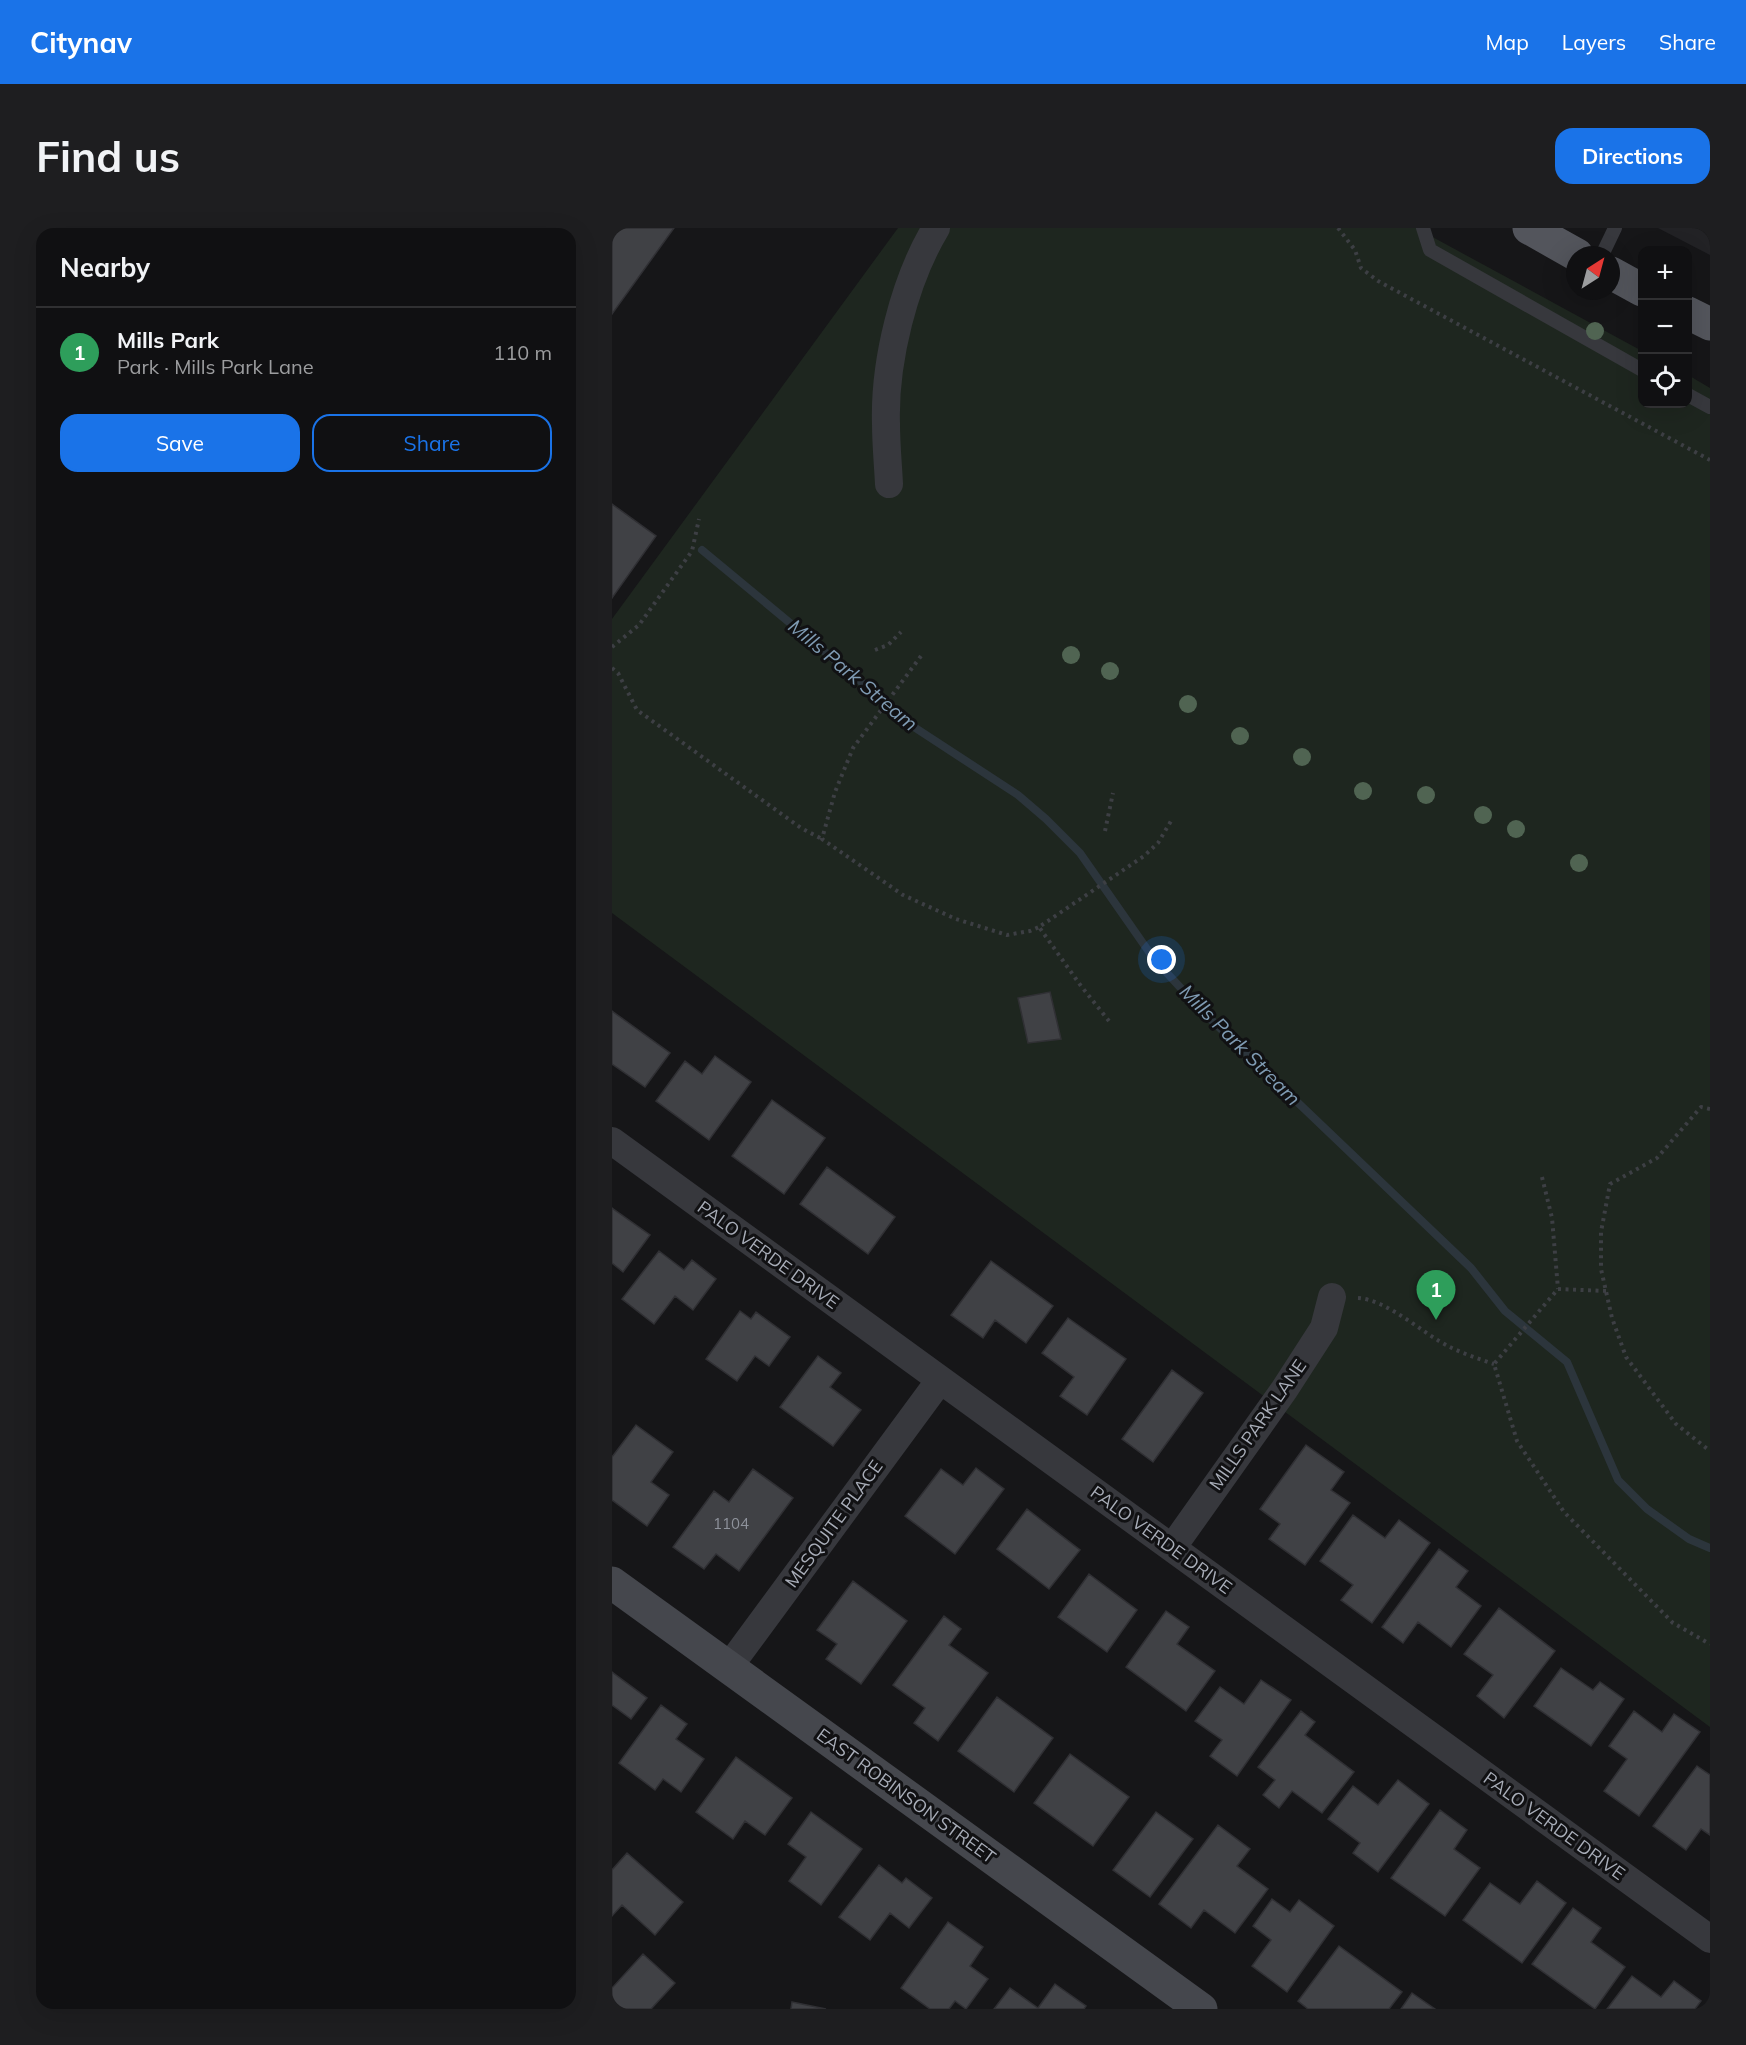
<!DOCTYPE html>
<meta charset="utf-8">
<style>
body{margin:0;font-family:Mulish,sans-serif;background:#1e1e20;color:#f1f3f6}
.controls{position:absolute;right:18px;top:18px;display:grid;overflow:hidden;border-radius:12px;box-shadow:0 6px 24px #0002}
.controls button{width:54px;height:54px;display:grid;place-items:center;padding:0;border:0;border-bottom:2px solid #303032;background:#101012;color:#f1f3f6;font:30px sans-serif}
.compass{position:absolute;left:954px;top:18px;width:54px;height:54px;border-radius:50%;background:#101012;box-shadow:0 6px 24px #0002;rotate:36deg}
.you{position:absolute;left:550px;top:732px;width:21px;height:21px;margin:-15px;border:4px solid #fff;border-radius:50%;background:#1a73e8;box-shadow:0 0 0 9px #1a73e833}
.badge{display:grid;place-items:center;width:39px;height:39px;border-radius:50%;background:#1a73e8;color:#fff;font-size:20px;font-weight:700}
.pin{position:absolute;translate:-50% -50px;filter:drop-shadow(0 2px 3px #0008)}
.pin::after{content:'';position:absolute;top:32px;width:21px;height:18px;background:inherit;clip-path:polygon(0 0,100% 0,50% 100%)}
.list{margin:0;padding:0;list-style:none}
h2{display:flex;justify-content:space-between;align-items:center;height:78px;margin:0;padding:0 24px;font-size:26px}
h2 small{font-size:20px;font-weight:400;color:#9c9d9f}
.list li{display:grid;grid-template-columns:39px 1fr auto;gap:18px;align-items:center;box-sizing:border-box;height:90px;padding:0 24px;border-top:2px solid #303032}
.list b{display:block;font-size:22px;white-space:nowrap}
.list p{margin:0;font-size:20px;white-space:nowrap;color:#9c9d9f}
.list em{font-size:20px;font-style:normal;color:#9c9d9f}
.actions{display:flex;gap:12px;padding:18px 24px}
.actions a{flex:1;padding:14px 0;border:2px solid #1a73e8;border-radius:18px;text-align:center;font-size:21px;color:#1a73e8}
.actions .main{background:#1a73e8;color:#fff}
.icon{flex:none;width:33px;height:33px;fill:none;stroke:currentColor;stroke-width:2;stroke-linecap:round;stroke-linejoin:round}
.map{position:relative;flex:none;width:1098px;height:1781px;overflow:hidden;border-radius:18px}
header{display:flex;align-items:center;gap:36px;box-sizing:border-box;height:84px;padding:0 30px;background:#1a73e8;color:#fff}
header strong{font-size:28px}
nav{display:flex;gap:33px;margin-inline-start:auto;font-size:21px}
.intro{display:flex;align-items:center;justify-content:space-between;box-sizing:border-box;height:144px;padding:0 36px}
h1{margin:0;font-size:42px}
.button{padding:15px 27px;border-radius:18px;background:#1a73e8;color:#fff;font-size:21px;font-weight:700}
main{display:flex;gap:36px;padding:0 36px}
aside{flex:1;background:#101012;border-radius:18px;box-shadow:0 6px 24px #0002}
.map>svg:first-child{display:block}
.built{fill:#222225}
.green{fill:#1e261f}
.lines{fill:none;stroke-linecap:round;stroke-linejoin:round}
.stream{stroke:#2c353c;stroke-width:8}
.building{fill:#404145;stroke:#303034;stroke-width:1.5}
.path{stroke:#3d3f44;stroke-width:4;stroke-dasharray:3 4.5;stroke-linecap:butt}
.lane{stroke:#37383d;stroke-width:14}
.street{stroke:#37383d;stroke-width:28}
.secondary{stroke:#45474d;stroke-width:33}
.primary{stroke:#53555c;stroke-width:33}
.tree{fill:#506452}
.labels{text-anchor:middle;stroke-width:6;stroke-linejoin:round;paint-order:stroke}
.number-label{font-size:15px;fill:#8e929b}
.street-label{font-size:18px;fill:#a8adb8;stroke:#111113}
.water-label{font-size:20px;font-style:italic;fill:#7f9bb3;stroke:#111113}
</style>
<header>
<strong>Citynav</strong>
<nav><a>Map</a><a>Layers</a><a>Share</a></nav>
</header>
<div class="intro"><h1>Find us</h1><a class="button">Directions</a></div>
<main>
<aside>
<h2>Nearby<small></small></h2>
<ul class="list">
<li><span class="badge" style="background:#2e9e5b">1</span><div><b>Mills Park</b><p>Park · Mills Park Lane</p></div><em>110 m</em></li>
</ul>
<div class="actions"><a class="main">Save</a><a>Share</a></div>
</aside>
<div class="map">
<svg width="1098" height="1781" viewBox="0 0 1098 1781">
<rect width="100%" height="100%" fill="#161618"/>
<path class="built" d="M1046 0H1098V27Z"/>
<path class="green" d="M286 0H804L1030 123V176H1076V147L1098 160V1499L0 685V391Z"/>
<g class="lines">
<path class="stream" d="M90 322 260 463 279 484 406 567 434 591 468 625 542 731 590 783 859 1040 893 1083 955 1134 1006 1252 1035 1281 1077 1311 1098 1320"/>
</g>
<path class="building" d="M0 0H62L0 86Z
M0 276 44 308 0 370Z
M438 764 449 811 416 815 406 770Z
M0 783 58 825 33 859 0 836Z
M103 828 139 854 97 912 44 873 73 833 90 846Z
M160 872 213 910 172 966 120 928Z
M215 939 283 989 256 1026 188 976Z
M0 980 38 1007 11 1044 0 1035Z
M47 1023 72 1042 80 1032 104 1051 81 1082 63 1068 42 1096 10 1071Z
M379 1033 441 1078 414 1115 383 1092 371 1110 339 1087Z
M128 1083 139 1091 144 1084 178 1109 157 1138 143 1128 125 1153 94 1131Z
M456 1090 514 1131 475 1187 448 1168 462 1149 430 1125Z
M206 1128 229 1145 218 1159 249 1182 221 1218 168 1179Z
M560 1142 591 1165 541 1234 510 1211Z
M24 1197 61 1224 39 1254 57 1267 35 1298 0 1272V1229Z
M694 1217 732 1244 719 1262 738 1275 693 1337 657 1311 668 1296 648 1281Z
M364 1240 392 1261 343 1326 293 1288 329 1241 351 1257Z
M141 1241 181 1270 127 1343 104 1326 92 1341 61 1319 102 1263 117 1274Z
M415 1281 468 1322 437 1361 385 1321Z
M741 1287 773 1310 787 1292 818 1315 760 1395 729 1372 741 1357 708 1333Z
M827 1321 856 1343 844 1359 869 1378 839 1419 806 1394 791 1415 770 1399Z
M477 1346 525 1382 495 1424 446 1389Z
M241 1353 295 1393 249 1456 214 1431 225 1416 205 1402Z
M887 1380 943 1423 892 1490 865 1468 881 1447 852 1426Z
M554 1383 577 1399 565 1416 603 1443 574 1483 514 1439Z
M332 1388 349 1401 337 1417 376 1445 326 1513 302 1495 313 1480 281 1457Z
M949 1440 981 1462 988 1454 1012 1471 979 1518 922 1478Z
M0 1444 35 1470 19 1491 0 1477Z
M649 1452 679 1472 625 1548 598 1528 610 1512 583 1493 608 1459 632 1476Z
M385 1469 441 1510 402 1564 346 1523Z
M49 1477 75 1496 64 1511 92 1531 69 1564 51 1551 43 1562 7 1535Z
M689 1483 703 1494 693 1507 742 1544 710 1585 680 1563 667 1580 651 1567 663 1552 646 1539Z
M1022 1483 1050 1504 1062 1486 1088 1504 1027 1588 992 1563 1015 1531 997 1518Z
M458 1526 517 1569 481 1618 422 1575Z
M124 1529 180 1570 153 1607 133 1593 121 1611 84 1584Z
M1085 1538 1098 1547V1607L1089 1601 1074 1622 1041 1598Z
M786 1552 817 1576 766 1644 741 1625 748 1615 716 1591 741 1558 766 1577Z
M828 1582 855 1602 842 1621 868 1640 833 1688 779 1650Z
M199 1584 250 1621 209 1677 177 1653 194 1629 176 1616Z
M544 1584 581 1611 538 1669 501 1642Z
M606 1597 638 1621 625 1638 656 1661 623 1705 592 1682 579 1700 547 1676Z
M15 1625 71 1674 43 1707 10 1677 0 1688V1642Z
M267 1637 290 1655 294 1650 320 1670 297 1700 278 1685 258 1712 227 1689Z
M925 1653 954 1675 910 1735 851 1692 878 1655 908 1676Z
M660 1671 678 1684 687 1672 722 1698 675 1764 640 1738 659 1712 641 1698Z
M961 1680 989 1700 979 1714 1013 1739 983 1781 920 1736Z
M336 1694 371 1719 358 1738 376 1751 354 1781 343 1773 337 1781H318L289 1760Z
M727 1718 790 1764 777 1781H696L686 1773Z
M31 1726 63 1755 39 1781H0V1760Z
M1020 1748 1049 1769 1062 1753 1089 1773 1083 1781H995Z
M443 1756 474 1778 472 1781H382L398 1760 426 1780Z
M800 1765 823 1781H789Z
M180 1774 214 1781H179Z"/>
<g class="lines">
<path class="path" d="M726 0 743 22 749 40 766 53 1098 232
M0 419 27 397 80 323 87 291
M263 422 276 417 289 404
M309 428 241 520 223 564 210 611 291 667 344 691 395 707 418 703 427 699
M0 440 6 445 25 482 189 600 210 611
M493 603 501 565
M497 793 469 758 427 699 532 628 546 615 559 593
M1098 881 1089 879 1045 930 998 956 989 1004V1041L1000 1090 1014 1129 1064 1196 1098 1223
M930 949 940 990 946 1061
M994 1063 946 1061 882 1136 905 1213 952 1284 1061 1395 1098 1416
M746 1070C776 1072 811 1106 838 1119 852 1126 867 1131 882 1136"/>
<path class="lane" d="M811 0 818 22 1030 142
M990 27 1003 0
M1076 167 1098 179"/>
<path class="street" d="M277 256C276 236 274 216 274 196 272 134 292 53 324 0
M0 913 1098 1711
M560 1320 672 1162 712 1100 720 1069
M116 1440 328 1152"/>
<path class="secondary" d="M0 1355 589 1781"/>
<path class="primary" d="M917 0 965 27
M999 45 1030 62
M1076 85 1098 96"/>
</g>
<g class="tree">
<circle cx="983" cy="103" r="9"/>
<circle cx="459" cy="427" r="9"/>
<circle cx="498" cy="443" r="9"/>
<circle cx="576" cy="476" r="9"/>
<circle cx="628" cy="508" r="9"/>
<circle cx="690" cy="529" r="9"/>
<circle cx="751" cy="563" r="9"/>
<circle cx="814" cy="567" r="9"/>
<circle cx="871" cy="587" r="9"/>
<circle cx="904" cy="601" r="9"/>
<circle cx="967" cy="635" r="9"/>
</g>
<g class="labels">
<g class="number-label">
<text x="119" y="1301">1104</text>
</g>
<g class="street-label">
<text transform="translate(156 1027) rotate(36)" y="6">PALO VERDE DRIVE</text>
<text transform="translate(646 1197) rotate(-55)" y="6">MILLS PARK LANE</text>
<text transform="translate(222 1296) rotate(-54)" y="6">MESQUITE PLACE</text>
<text transform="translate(549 1312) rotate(36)" y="6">PALO VERDE DRIVE</text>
<text transform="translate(294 1568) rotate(36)" y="6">EAST ROBINSON STREET</text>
<text transform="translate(942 1598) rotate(36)" y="6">PALO VERDE DRIVE</text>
</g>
<g class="water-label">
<text transform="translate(241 447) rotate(40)" y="7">Mills Park Stream</text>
<text transform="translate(628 817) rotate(45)" y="7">Mills Park Stream</text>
</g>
</g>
</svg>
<div class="controls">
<button>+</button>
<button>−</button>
<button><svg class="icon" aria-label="locate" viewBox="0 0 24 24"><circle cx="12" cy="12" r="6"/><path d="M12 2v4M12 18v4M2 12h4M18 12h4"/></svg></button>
</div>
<svg class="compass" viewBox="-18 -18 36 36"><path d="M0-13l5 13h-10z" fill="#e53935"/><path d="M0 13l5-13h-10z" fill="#9c9d9f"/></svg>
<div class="you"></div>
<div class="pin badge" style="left:824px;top:1092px;background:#2e9e5b">1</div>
</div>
</main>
